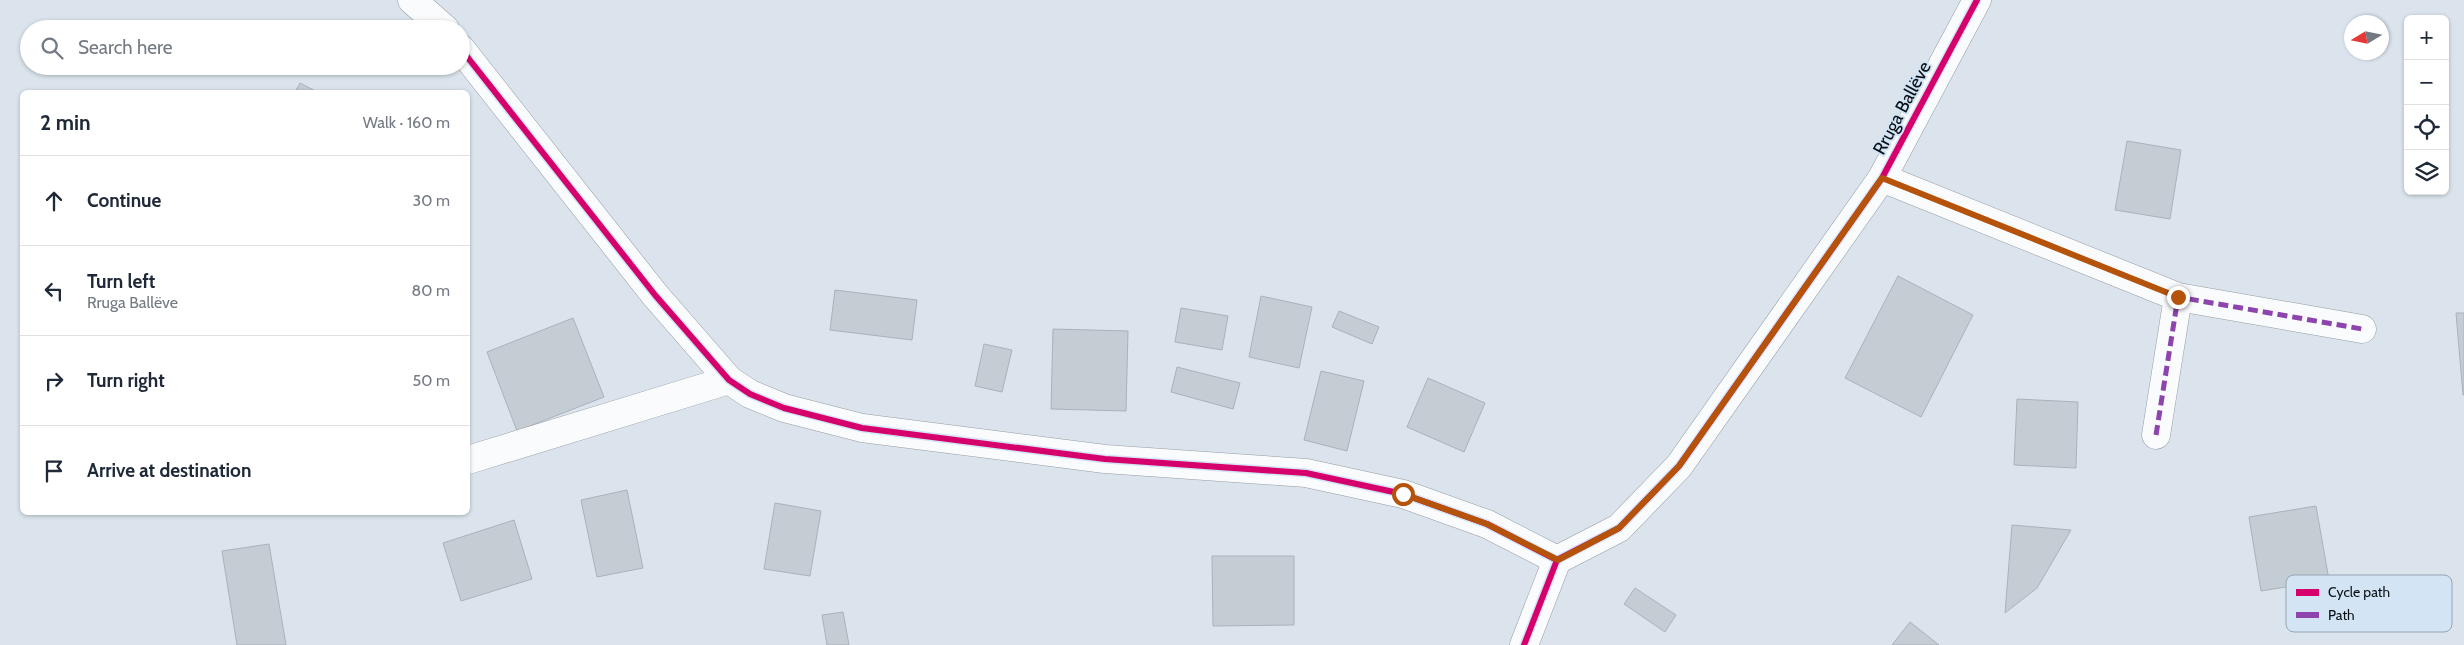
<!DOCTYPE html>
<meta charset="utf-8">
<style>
body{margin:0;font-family:Cabin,sans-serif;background:#f6f6f7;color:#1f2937}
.controls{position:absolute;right:15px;top:15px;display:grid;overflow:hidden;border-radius:8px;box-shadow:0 1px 4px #0004}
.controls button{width:45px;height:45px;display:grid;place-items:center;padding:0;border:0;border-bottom:1px solid #e0e1e3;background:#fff;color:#1f2937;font:25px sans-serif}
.compass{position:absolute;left:2344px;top:15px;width:45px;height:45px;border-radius:50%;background:#fff;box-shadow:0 1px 4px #0004;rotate:260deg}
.stop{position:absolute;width:15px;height:15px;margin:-11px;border:4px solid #b45309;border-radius:50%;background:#fff}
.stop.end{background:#b45309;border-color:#fff;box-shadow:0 1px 5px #0008}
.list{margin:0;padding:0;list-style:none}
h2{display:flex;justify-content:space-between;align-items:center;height:65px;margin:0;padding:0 20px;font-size:21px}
h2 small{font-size:16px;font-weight:400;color:#747a83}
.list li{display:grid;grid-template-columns:32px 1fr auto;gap:15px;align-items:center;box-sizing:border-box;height:90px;padding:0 20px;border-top:1px solid #e0e1e3}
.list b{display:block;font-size:19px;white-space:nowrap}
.list p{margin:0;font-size:16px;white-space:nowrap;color:#747a83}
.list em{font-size:16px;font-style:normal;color:#747a83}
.icon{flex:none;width:28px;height:28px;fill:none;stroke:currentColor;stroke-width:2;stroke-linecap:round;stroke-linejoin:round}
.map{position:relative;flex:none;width:2464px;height:645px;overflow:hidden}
.search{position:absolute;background:#fff;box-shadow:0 1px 4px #0004;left:20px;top:20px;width:450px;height:55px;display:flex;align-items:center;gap:12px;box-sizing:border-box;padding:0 18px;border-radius:28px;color:#747a83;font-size:19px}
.panel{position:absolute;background:#fff;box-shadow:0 1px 4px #0004;left:20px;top:90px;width:450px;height:425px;border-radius:8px}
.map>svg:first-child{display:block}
.building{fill:#c5cdd4;stroke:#aab1b9}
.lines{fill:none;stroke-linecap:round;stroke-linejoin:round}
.minor-casing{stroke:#959ca3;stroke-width:29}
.minor{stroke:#fafbfc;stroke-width:28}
.quiet{stroke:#8e44ad;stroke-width:5;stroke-dasharray:10 5;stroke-linecap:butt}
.cycleway-casing{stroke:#d3e4f5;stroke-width:9}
.cycleway{stroke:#d6006c;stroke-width:6}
.route{stroke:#b45309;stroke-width:6}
.labels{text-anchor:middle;stroke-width:4;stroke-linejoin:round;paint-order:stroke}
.street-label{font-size:18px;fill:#090f14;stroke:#d3e4f5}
.key{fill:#d3e4f5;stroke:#96a4b2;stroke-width:1}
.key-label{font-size:14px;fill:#090f14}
</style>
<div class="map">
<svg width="2464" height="645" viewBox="0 0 2464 645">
<rect width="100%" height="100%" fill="#dbe4ed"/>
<path class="building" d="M300 83 317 92H295Z
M2127 141 2181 150 2170 219 2115 210Z
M1898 276 1973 315 1921 417 1845 378Z
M835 290 917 300 912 340 830 330Z
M1261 296 1312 307 1299 368 1249 357Z
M1181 308 1228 316 1222 350 1175 342Z
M1339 311 1379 327 1372 344 1332 327Z
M2456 313H2464V395H2463Z
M573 318 604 397 517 431 487 352Z
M1053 329 1128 331 1126 411 1051 409Z
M984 344 1012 350 1002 392 975 386Z
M1177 367 1240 383 1233 409 1171 392Z
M1321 371 1364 381 1347 451 1304 440Z
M1428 378 1485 403 1464 452 1407 427Z
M2017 399 2078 402 2076 468 2014 465Z
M627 490 643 568 597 577 581 500Z
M775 503 821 511 810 576 764 569Z
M2316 506 2329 580 2261 591 2249 517Z
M514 520 532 579 461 601 443 543Z
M2012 525 2071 530 2037 588 2005 613Z
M269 544 286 645H237L222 551Z
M1212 556H1294V625L1213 626Z
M1635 588 1676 615 1665 632 1624 604Z
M843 612 849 645H827L822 615Z
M1910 622 1939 645H1892Z"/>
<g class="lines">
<defs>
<path id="minor" d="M412 0 445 29
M461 49 655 295 729 380 750 394 784 408 862 428 1105 459 1306 473 1403 494 1487 524 1557 560
M1882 178 2178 297 2362 329
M2156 435 2178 297
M468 460 729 380
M1524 645 1557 560 1619 528 1679 466 1882 178 1977 0"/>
</defs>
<use href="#minor" class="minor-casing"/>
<use href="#minor" class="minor"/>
<path class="quiet" d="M1882 178 2178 297 2362 329
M2156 435 2178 297"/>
<defs>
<path id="cycleway" d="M461 49 655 295 729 380 750 394 784 408 862 428 1105 459 1306 473 1403 494 1487 524 1557 560
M1524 645 1557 560 1619 528 1679 466 1882 178 1977 0"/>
</defs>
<use href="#cycleway" class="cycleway-casing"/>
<use href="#cycleway" class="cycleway"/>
</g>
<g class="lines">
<path class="route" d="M1403 494 1487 524 1558 560 1619 528 1679 466 1882 178 2178 297"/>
</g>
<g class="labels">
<g class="street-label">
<text transform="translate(1902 108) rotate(-62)" y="6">Rruga Ballëve</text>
</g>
</g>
<rect x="2286" y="575" width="166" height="57" rx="8" class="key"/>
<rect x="2296" y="589" width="23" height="7" fill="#d6006c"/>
<rect x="2296" y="612" width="23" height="6" fill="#8e44ad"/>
<g class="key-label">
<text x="2328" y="597">Cycle path</text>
<text x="2328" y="620">Path</text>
</g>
</svg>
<div class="controls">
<button>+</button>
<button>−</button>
<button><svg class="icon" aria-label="locate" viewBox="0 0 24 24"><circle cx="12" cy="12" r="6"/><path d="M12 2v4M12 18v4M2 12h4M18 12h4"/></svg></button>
<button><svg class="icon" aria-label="layers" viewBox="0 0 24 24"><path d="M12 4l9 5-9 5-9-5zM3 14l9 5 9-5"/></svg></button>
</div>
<svg class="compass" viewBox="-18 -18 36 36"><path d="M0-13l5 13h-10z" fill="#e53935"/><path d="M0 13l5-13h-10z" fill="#747a83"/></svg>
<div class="stop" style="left:1403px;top:494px"></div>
<div class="stop end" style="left:2178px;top:297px"></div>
<div class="search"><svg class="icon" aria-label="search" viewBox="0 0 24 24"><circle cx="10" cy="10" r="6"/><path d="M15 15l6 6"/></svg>Search here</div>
<section class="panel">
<h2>2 min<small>Walk · 160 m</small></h2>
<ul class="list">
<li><svg class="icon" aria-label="ahead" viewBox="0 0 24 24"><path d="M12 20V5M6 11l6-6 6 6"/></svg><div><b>Continue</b></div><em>30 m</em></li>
<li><svg class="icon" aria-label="left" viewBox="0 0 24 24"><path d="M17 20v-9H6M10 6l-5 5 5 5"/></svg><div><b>Turn left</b><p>Rruga Ballëve</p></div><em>80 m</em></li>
<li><svg class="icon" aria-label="right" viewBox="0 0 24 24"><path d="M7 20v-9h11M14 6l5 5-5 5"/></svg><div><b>Turn right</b></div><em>50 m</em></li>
<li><svg class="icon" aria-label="arrive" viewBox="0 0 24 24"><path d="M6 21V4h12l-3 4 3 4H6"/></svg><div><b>Arrive at destination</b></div></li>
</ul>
</section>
</div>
